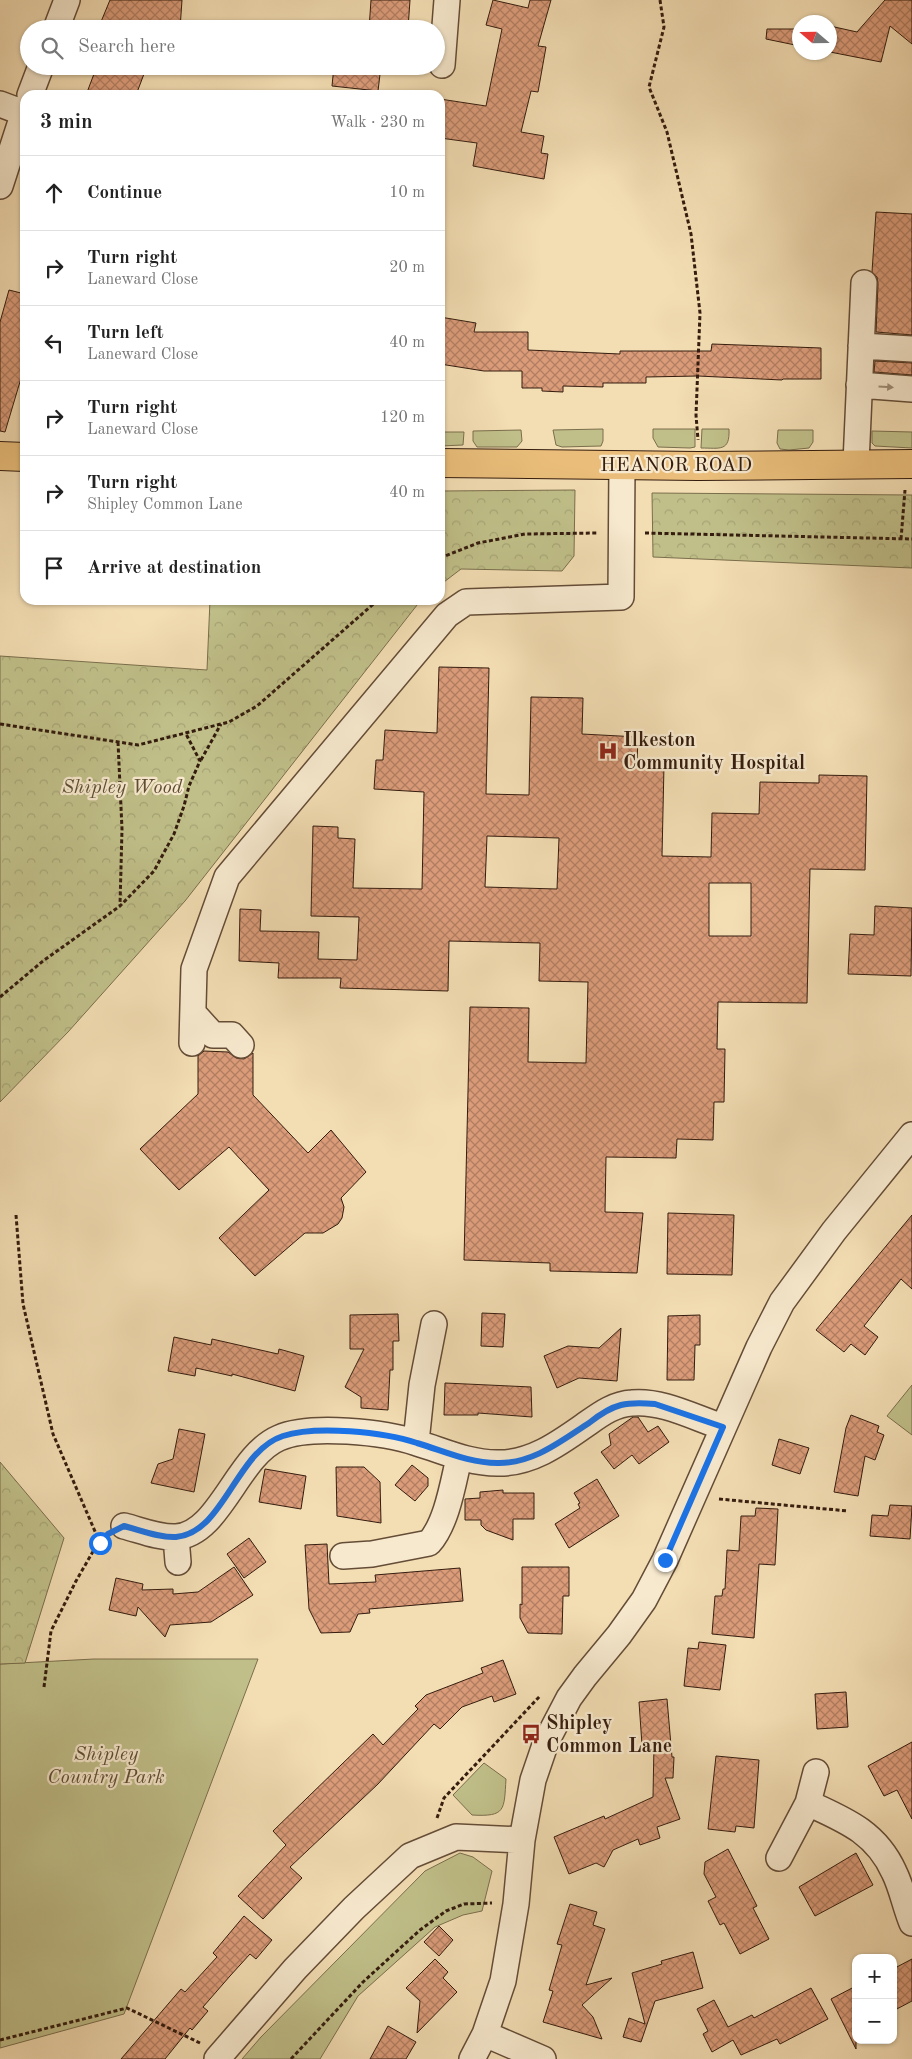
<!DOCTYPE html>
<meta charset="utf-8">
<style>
body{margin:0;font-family:"Old Standard TT",serif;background:#f6f6f6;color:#222}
.controls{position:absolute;right:15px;bottom:15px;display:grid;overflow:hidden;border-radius:10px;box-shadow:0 1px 4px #0004}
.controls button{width:45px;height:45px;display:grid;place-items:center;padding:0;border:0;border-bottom:1px solid #e0e0e0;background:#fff;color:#222;font:25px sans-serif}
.compass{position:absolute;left:792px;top:15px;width:45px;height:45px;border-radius:50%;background:#fff;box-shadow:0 1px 4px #0004;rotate:290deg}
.stop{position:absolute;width:15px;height:15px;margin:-11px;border:4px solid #1a73e8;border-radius:50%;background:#fff}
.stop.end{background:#1a73e8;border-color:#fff;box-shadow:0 1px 5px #0008}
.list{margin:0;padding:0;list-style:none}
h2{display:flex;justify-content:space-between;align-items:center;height:65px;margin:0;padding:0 20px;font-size:21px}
h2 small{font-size:16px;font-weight:400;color:#767676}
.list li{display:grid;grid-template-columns:32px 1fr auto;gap:15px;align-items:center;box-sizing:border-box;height:75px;padding:0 20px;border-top:1px solid #e0e0e0}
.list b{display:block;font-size:19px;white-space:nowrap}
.list p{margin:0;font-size:16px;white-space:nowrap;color:#767676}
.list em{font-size:16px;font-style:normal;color:#767676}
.icon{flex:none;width:28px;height:28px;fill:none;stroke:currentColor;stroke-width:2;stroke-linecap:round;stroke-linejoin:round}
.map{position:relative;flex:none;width:912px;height:2059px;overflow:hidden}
.search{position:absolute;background:#fff;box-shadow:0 1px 4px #0004;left:20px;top:20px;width:425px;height:55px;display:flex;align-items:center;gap:12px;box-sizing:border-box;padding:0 18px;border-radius:28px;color:#767676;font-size:19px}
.panel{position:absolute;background:#fff;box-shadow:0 1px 4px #0004;left:20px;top:90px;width:425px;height:515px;border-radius:15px}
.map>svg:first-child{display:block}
.green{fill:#c0bf89;stroke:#7a6e4c}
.forest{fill:url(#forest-crowns);stroke:#7a6e4c}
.building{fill:url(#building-cross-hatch);stroke:#341c0e;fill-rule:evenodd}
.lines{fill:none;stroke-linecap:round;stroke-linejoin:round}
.minor-casing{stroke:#644c37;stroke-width:28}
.major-casing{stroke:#341c0e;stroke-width:30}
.path{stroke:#341c0e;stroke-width:3;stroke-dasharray:4 2.5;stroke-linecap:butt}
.minor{stroke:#f7e9ce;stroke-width:25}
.major{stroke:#eabe7a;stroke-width:28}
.oneway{fill:#9f8d78}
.route{stroke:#1a73e8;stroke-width:6}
.labels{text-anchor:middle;stroke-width:4.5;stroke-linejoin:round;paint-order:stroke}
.street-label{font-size:20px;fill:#341c0e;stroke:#f7e9ce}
.poi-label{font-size:20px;font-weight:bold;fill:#341c0e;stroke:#f7e9ce;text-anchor:start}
.park-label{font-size:20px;font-style:italic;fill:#5e4d33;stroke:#f7e9ce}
</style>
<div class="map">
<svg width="912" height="2059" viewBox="0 0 912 2059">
<defs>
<pattern id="forest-crowns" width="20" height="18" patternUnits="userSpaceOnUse" patternTransform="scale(1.25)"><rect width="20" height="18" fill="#c0bf89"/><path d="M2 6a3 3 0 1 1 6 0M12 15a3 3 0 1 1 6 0" fill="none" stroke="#a6a475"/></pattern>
<pattern id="building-cross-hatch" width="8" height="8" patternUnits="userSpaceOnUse" patternTransform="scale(1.25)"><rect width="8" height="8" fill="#db9c7a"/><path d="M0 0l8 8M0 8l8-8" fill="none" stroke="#b27e62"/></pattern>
</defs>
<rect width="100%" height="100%" fill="#f3ddb3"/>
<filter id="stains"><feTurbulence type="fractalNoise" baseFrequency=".004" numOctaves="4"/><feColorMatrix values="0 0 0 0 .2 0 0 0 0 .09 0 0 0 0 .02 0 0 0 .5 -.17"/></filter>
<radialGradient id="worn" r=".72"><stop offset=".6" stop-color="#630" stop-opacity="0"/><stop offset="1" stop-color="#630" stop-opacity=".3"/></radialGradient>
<path class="green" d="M603 429V441L601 446 562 447 556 445 553 430Z
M653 429H695V447L690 448 658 447 653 438Z
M702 429H729C730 452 720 448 701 448Z
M521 430 522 441 517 447H477L473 441V431Z
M778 430H813V442L809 448 789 450 780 449 777 443Z
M872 431 912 432V448L875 446 872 443Z
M440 432H464L463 445 440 446Z
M912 1385V1435L887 1416Z
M94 1659H258L124 2014 0 2048V1664Z
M484 1763 506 1779C504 1810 506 1817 472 1815L453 1795Z
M460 1853 473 1857 492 1871 482 1911 463 1915 435 1927 358 1996 320 2059H242L261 2037 425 1871Z"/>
<path class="forest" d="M575 490 574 556 562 571 461 569 440 585V491Z
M652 493 912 495V568L653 557Z
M210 600H421L185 901 68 1032 0 1102V656L207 670Z
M0 1462 64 1538 25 1663 0 1664Z"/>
<path class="building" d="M110 0H182L180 29H98Z
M371 0H410L408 29H369Z
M493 0 528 8 530 0H551L538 46 546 47 538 92 531 91 521 132 544 136 541 153 548 154 544 179 473 166 477 143 440 138V99L486 106 502 29 486 25Z
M885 0H912V44L890 26 881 62 830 52V26L857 32Z
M767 29H800V46L766 39Z
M97 66H147L136 95H86Z
M334 66H381L378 91 332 86Z
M876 212 912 214V335L876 332 878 284 877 277 872 272Z
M9 290 25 294V365L5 432 0 431V322Z
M440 317 476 323 474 332H528V350L620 354V351H711L712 344 821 348V379H783L782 380 698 376 646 377V383H603V387L563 386V392L542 391V388H522V371H484L440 364Z
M875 361 912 363V375L874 372Z
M439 667 489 668 486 794 529 795 531 697 583 698 582 734 638 737 637 764 664 765 662 856 711 857 712 813 759 814 760 782 819 783V775L867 776 865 870 810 869 807 1003 718 1002 717 1049H725L724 1102H714L713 1140 677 1139 676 1158 606 1157 605 1212 643 1213 637 1273 550 1271V1263L464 1260 470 1007 529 1008 528 1062 586 1063 588 982 539 981 540 943 449 941 448 991 340 988 341 978H278L279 963 239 961 240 909 261 910 260 931 319 932 318 959 357 960 359 917 311 916 313 826 338 827V838L355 839 353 888 422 889 424 792 374 789 376 760H383L385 730 437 733ZM487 836 559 838 557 889 485 887ZM709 883H751V936H709Z
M875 906 912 908 911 976 848 974 850 934 874 935Z
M204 1051 228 1052 236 1058 244 1059 253 1053V1095L308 1153 331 1130 366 1172 341 1198 344 1207 342 1218 338 1224 323 1233H305L255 1276 219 1238 269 1190 229 1147 179 1190 140 1149 198 1094V1056Z
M668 1213 734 1215 732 1275 667 1274Z
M912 1215V1289L901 1279 864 1326 878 1337 865 1355 851 1344 844 1352 816 1330Z
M482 1313 505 1314 503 1347 481 1346Z
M398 1314 399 1341H393V1370H390L388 1410 361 1408V1397L345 1387 364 1349H350V1315Z
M700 1315V1345H695L694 1380H667L668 1316Z
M621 1328 617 1381 579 1378 557 1388 544 1356 568 1346 599 1348Z
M174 1337 211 1345 212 1339 278 1354 279 1349 304 1356 295 1391 232 1374V1376L196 1368 195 1376 168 1371Z
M445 1383 531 1387 532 1417 478 1413V1415H444Z
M851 1415 879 1426 877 1432 884 1435 875 1460 865 1456 858 1496 834 1492 846 1428Z
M633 1417H638L648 1432 658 1426 669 1442 639 1464 632 1455 614 1469 601 1452 611 1445 609 1434Z
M179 1429 205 1434 194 1492 151 1483 158 1464 173 1459Z
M779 1439 809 1448 800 1474 772 1465Z
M412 1465 428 1478V1486L415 1501 395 1485Z
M336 1467H364L380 1482 381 1523 337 1516Z
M265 1469 306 1476 301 1509 259 1502Z
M597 1479 619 1516 569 1548 555 1524 580 1508 578 1504 580 1503 574 1493Z
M503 1490V1493H534V1519H513V1540L486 1530 481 1525V1520H465V1499L480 1498V1492Z
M890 1505 912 1506 910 1539 870 1536 872 1515 888 1516Z
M756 1508 778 1509 775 1565 759 1564 754 1638 712 1634 715 1596H722L723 1589H725L727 1550 739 1551 741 1516H755Z
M249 1538 266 1562 244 1578 227 1554Z
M327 1544 329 1584 376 1582 375 1575 460 1568 463 1601 369 1609 370 1613 358 1614 350 1632 321 1633 309 1609 305 1545Z
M234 1567 253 1595 211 1622 170 1625 165 1637 138 1607 136 1616 109 1610 116 1578 143 1584 142 1590 173 1589V1594L198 1592Z
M522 1567H569V1596H563L562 1634 528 1633 520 1618V1604L522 1605Z
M699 1642 726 1645 720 1690 684 1686 688 1648 698 1649Z
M503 1660 516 1694 494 1702 492 1696 462 1707 440 1729 434 1724 378 1784 290 1867 302 1878 263 1919 238 1896 286 1845 273 1831 373 1734 383 1745 418 1709 415 1706 426 1695 483 1673 481 1668Z
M846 1692 848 1727 817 1729 815 1694Z
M667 1699 672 1757H674L673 1778H665L680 1819 657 1827 660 1838 640 1845 638 1839 613 1850 604 1867 596 1863 569 1874 554 1837 604 1816 605 1819 653 1797 654 1744 642 1745 639 1702Z
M912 1742V1819L897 1790 884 1796 868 1766Z
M716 1756 759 1760 754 1828 736 1826 735 1832 708 1829Z
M728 1849 757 1906 753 1908 769 1939 740 1954 724 1923 720 1925 708 1901 716 1897 704 1874 705 1862Z
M856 1853 873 1885 815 1916 799 1887Z
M570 1904 597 1912 593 1925 605 1929 586 1985 612 1978 582 2005 593 2017 602 2039 543 2022 553 1991 549 1990 562 1945 557 1944Z
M244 1916 272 1940 256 1959 250 1954 230 1976 203 2007 208 2011 192 2030 190 2028 165 2059H121L181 1989 185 1992 217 1957 213 1953Z
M439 1926 453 1940 439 1956 424 1942Z
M693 1952 703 1988 655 2001 641 2042 623 2037 629 2018 645 2024 632 1973 662 1964 661 1961Z
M435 1959 448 1972 443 1978 457 1992 417 2033 420 2001 406 1988Z
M912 1959V2001L893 2011V1969Z
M856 1986V2049L831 1999Z
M811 1988 828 2019 780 2044 777 2039 741 2055 733 2040 712 2052 703 2034 708 2031 697 2009 714 2000 728 2027 752 2015 754 2018Z
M388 2026 416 2042 406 2059H370Z"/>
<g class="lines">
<defs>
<path id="minor" d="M56 29 67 0
M442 65 447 0
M30 95 41 66
M0 104 24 113
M0 186 25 109
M861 346 912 349
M859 385 912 389
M856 463 864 283
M193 1013 213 1035H232L241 1045
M192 1043 194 969 227 877 447 615 466 602 621 597 622 465
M416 1442 422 1385 434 1324
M124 1526C140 1530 159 1538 176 1537 220 1534 237 1456 279 1438 310 1424 385 1432 417 1443 444 1451 468 1463 497 1463 532 1464 561 1442 588 1423 602 1413 615 1404 632 1403 662 1400 695 1418 723 1427
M176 1537 178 1562
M343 1556 372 1554 429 1543C447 1523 453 1483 459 1458
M808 1803C845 1820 876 1832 894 1872 902 1888 905 1906 912 1923
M779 1858 808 1803 816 1772
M485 2034 543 2059
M217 2059 295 1969 354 1908 410 1856 456 1837 522 1840
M472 2059 485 2034 503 1981 516 1904 522 1840 533 1780 546 1742 569 1698 585 1676 619 1635 644 1600 665 1560 759 1347 782 1302 834 1231 912 1135"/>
<path id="major" d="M0 456 25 457
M440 463 698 466 912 464"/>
</defs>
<use href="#minor" class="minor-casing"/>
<use href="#major" class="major-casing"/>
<path class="path" d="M660 0 664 27 649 87 667 132 691 234 700 313 696 415 698 440
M645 533 912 539
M901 539 905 490
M440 558 478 543 525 534 598 533
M0 724 138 745 229 722 257 706 378 600
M118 742 122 829 120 905
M201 760 221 724
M0 997 43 961 120 906 154 871 174 834 184 806 189 786 200 761 186 734
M16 1215 23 1304 53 1434 100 1543
M719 1499 848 1511
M44 1687 51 1631 76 1581 95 1548 102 1542
M437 1818 444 1798 540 1696
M0 2040 127 2008 200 2043
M291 2059 363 1982 420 1930 446 1911 464 1904 492 1903"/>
<use href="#minor" class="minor"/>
<use href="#major" class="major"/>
</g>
<defs><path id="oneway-solid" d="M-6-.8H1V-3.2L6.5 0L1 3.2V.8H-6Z" transform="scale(1.25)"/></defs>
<use class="oneway" href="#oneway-solid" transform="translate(886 387) rotate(4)"/>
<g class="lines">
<path class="route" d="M100 1543 108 1534 124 1526C140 1530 159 1538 176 1537 224 1533 236 1451 283 1436 316 1425 384 1432 417 1443 444 1451 469 1463 497 1463 533 1464 561 1441 589 1423 599 1415 609 1408 621 1405 633 1402 644 1403 655 1404L723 1427 665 1560"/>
</g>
<defs>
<symbol id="hospital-bare" viewBox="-9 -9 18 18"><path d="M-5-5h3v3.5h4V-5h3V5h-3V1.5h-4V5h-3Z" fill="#8f2418" stroke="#f7e9ce" stroke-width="2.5" paint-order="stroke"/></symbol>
<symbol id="bus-bare" viewBox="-9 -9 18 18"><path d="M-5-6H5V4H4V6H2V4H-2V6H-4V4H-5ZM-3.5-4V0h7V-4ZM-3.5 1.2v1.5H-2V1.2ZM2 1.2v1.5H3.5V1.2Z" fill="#8f2418" stroke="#f7e9ce" stroke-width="2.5" paint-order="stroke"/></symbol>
</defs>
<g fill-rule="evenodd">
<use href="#hospital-bare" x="594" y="737" width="28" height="28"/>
<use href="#bus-bare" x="517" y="1720" width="28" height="28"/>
</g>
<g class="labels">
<g class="street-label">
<text x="676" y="471">HEANOR ROAD</text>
</g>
<g class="poi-label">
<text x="623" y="746">Ilkeston<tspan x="623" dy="23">Community Hospital</tspan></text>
<text x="546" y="1729">Shipley<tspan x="546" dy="23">Common Lane</tspan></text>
</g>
<g class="park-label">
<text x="122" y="793">Shipley Wood</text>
<text x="106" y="1760">Shipley<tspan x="106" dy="23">Country Park</tspan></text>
</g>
</g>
<rect width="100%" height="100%" filter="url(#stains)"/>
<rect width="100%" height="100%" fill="url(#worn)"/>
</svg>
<div class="controls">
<button>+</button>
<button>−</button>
</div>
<svg class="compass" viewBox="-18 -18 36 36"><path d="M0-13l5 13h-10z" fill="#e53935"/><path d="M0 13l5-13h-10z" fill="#767676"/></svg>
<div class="stop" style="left:100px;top:1543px"></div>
<div class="stop end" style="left:665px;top:1560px"></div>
<div class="search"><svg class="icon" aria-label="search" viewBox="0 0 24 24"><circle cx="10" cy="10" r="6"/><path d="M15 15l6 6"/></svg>Search here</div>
<section class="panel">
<h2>3 min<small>Walk · 230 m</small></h2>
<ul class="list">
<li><svg class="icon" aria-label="ahead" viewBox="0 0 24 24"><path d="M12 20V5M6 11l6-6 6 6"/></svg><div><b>Continue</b></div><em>10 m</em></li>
<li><svg class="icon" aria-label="right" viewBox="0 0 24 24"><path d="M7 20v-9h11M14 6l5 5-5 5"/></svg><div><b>Turn right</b><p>Laneward Close</p></div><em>20 m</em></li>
<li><svg class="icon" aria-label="left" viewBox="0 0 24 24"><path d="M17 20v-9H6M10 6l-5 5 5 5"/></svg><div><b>Turn left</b><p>Laneward Close</p></div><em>40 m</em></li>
<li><svg class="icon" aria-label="right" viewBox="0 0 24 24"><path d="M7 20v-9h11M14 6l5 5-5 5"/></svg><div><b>Turn right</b><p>Laneward Close</p></div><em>120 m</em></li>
<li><svg class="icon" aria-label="right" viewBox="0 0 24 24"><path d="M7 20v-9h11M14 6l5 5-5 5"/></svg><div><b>Turn right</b><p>Shipley Common Lane</p></div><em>40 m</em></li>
<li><svg class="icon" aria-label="arrive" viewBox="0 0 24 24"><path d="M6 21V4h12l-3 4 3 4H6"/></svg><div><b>Arrive at destination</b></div></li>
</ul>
</section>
</div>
